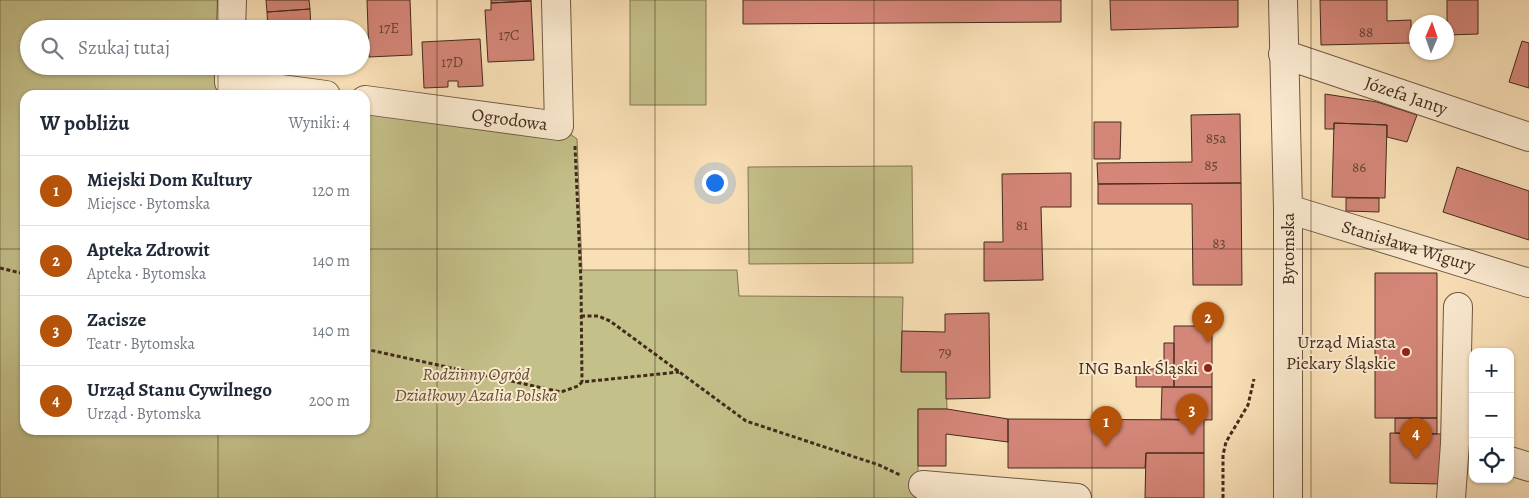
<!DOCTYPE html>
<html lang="pl">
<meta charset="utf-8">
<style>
body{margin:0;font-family:Alegreya,serif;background:#f2f2f3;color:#1f2937}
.controls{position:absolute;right:15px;bottom:15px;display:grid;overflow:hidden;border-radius:10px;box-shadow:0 1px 4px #0004}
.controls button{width:45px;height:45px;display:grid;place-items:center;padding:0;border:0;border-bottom:1px solid #e0e1e3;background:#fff;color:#1f2937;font:25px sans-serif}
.compass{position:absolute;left:1409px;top:15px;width:45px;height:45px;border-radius:50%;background:#fff;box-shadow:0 1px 4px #0004;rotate:2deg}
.you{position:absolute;left:714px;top:182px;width:18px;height:18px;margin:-12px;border:4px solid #fff;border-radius:50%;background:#1a73e8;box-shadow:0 0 0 8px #1a73e833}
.badge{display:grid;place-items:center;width:32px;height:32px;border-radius:50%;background:#b45309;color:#fff;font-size:16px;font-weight:700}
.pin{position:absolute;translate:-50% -41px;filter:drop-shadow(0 1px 2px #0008)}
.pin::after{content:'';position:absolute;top:26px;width:18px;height:15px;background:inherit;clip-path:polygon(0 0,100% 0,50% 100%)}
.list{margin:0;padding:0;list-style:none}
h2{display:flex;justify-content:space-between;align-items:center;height:65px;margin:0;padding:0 20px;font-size:21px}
h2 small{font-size:16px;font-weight:400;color:#747a83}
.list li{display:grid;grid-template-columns:32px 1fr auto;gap:15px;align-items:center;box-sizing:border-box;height:70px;padding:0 20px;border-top:1px solid #e0e1e3}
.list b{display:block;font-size:19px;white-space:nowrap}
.list p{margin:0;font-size:16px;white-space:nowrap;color:#747a83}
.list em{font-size:16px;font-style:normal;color:#747a83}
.icon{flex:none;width:28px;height:28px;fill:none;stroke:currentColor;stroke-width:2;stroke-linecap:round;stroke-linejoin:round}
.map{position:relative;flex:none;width:1529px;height:498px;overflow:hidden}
.search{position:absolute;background:#fff;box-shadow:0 1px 4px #0004;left:20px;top:20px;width:350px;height:55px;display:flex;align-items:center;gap:12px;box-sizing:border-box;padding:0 18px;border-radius:28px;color:#747a83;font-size:19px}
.panel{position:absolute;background:#fff;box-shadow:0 1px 4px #0004;left:20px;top:90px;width:350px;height:345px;border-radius:15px}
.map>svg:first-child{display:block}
.green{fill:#c4c089;stroke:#847652}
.building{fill:#d48678;stroke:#432b1c}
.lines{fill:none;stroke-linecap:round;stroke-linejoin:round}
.minor-casing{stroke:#705842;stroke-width:30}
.path{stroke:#432b1c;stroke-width:3;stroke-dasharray:4 2.5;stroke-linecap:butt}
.minor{stroke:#fbead0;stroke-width:28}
.grid{fill:none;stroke:#432b1c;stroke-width:1;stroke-opacity:0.55}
.poi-dot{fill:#8f2418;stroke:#fbead0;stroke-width:2}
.labels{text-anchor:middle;stroke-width:4;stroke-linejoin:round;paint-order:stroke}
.number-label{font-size:15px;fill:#674233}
.street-label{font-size:18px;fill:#432b1c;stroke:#fbead0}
.poi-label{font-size:18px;fill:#432b1c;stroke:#fbead0;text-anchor:end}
.park-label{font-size:18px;font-style:italic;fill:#635037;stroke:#fbead0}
</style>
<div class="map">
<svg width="1529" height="498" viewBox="0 0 1529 498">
<rect width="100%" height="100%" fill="#f9dfb6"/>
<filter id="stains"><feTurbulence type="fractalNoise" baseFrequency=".004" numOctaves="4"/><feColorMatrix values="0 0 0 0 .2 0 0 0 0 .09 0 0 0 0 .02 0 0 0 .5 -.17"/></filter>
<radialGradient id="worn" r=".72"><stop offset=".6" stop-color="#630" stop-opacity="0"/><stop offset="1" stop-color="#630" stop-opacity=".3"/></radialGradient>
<path class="green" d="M0 0H232L231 29H29V66H229L326 95H25V430H365V100L559 126 577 139 582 270H737L739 296 903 297 901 371 946 372 947 409H918V498H0Z
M630 0H706V105H630Z
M912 166 913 263 749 264 748 167Z"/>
<path class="building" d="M266 0H309L310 9 267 12Z
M367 0H410L412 55 369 57Z
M491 0H531V1L491 3Z
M743 0H1061V22L743 24Z
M1110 0H1238V27L1111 30Z
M1320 0H1387V21L1411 20V43L1321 45Z
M1447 0H1478V34L1447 35Z
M531 1 534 60 488 62 485 10H491V3Z
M310 9 311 29H268L267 12Z
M480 39 483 86 458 87V81H448V87L424 88 422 42Z
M1522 41 1529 43V88L1509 82Z
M270 66H313V69L270 71Z
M1325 94 1377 102 1417 115 1407 142 1387 137V125L1334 123V129H1325Z
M1240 114 1241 183 1098 184 1097 163 1192 162 1191 115Z
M1094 122H1121L1120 159H1094Z
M1334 123 1387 125 1385 198 1332 197Z
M1457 167 1529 191V240L1443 212Z
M1071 173V207H1041L1043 280 984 281V242H1003L1002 174Z
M1241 183 1242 285H1193L1192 204H1098V184Z
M1346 198H1379V212L1346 211Z
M1375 273H1437V418H1375Z
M989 313 990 398 946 399V372H901L902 331 945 332V314Z
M1174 326H1212V387H1174Z
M1164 343H1174V387H1136V369H1164Z
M1162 387H1212V420L1161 419Z
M918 409H947L1008 419V442L946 434V466H918Z
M1395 418H1437V434L1395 433Z
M1008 419 1204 420V453H1146L1145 468H1008Z
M1390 433 1442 434 1441 484 1390 483Z
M1146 453H1204V498H1145Z"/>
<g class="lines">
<defs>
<g id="minor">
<path d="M1283 0 1288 209V498"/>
<path d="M231 29 232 0"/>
<path id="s1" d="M1283 54 1529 137"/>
<path d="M229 66V82L326 95"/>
<path id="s2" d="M365 100 559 126 556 0"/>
<path id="s3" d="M1288 209 1529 283"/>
<path d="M1510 461 1529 467"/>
<path d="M923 485 1077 498"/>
<path d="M1451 498 1455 444 1458 307"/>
</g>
</defs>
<use href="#minor" class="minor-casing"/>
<path class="path" d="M575 146 581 283 582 382
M0 268 25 274
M581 316H598L610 321 746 421 879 465 900 475
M365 349 561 392 578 386 582 382 679 372
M1223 498V455L1226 442 1248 405 1254 379"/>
<use href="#minor" class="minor"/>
</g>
<path class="grid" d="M218 0V29M437 0V498M655 0V498M874 0V498M1092 0V498M1311 0V498M218 66V95M0 249H25M365 249H1529M218 430V498"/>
<g class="poi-dot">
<circle cx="1406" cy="352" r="5"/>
<circle cx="1208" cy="368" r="5"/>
</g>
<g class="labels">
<g class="number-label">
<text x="389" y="33">17E</text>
<text x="1366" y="37">88</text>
<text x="509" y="40">17C</text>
<text x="452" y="67">17D</text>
<text x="1216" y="143">85a</text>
<text x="1211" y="170">85</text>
<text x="1359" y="172">86</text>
<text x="1022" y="230">81</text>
<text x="1219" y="248">83</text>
<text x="945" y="357">79</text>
</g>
<g class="street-label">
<text dy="6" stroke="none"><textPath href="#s1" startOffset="130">Józefa Janty</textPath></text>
<text dy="6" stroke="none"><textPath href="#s2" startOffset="146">Ogrodowa</textPath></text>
<text dy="6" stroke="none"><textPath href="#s3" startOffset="126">Stanisława Wigury</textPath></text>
<text transform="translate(1288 249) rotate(-90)" y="6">Bytomska</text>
</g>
<g class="poi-label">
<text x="1396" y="348">Urząd Miasta<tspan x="1396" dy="21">Piekary Śląskie</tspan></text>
<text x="1198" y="374">ING Bank Śląski</text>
</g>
<g class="park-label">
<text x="476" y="380">Rodzinny Ogród<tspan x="476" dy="21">Działkowy Azalia Polska</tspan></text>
</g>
</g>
<rect width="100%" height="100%" filter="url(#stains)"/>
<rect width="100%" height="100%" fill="url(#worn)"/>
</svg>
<div class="controls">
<button>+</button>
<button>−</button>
<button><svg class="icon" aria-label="locate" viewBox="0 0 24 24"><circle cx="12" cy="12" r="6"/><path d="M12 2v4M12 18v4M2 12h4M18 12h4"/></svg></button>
</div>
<svg class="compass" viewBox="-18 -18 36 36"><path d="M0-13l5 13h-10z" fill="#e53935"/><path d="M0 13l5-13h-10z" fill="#747a83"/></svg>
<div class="you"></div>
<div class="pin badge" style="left:1106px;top:447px">1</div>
<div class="pin badge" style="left:1208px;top:343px">2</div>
<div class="pin badge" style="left:1192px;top:435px">3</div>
<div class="pin badge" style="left:1416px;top:459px">4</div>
<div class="search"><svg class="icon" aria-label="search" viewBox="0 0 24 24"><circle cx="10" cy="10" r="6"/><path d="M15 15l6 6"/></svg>Szukaj tutaj</div>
<section class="panel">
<h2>W pobliżu<small>Wyniki: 4</small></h2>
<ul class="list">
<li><span class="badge">1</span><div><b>Miejski Dom Kultury</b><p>Miejsce · Bytomska</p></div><em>120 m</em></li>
<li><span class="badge">2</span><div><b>Apteka Zdrowit</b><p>Apteka · Bytomska</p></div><em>140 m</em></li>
<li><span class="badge">3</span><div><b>Zacisze</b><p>Teatr · Bytomska</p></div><em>140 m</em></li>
<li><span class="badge">4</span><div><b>Urząd Stanu Cywilnego</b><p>Urząd · Bytomska</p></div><em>200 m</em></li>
</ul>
</section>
</div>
